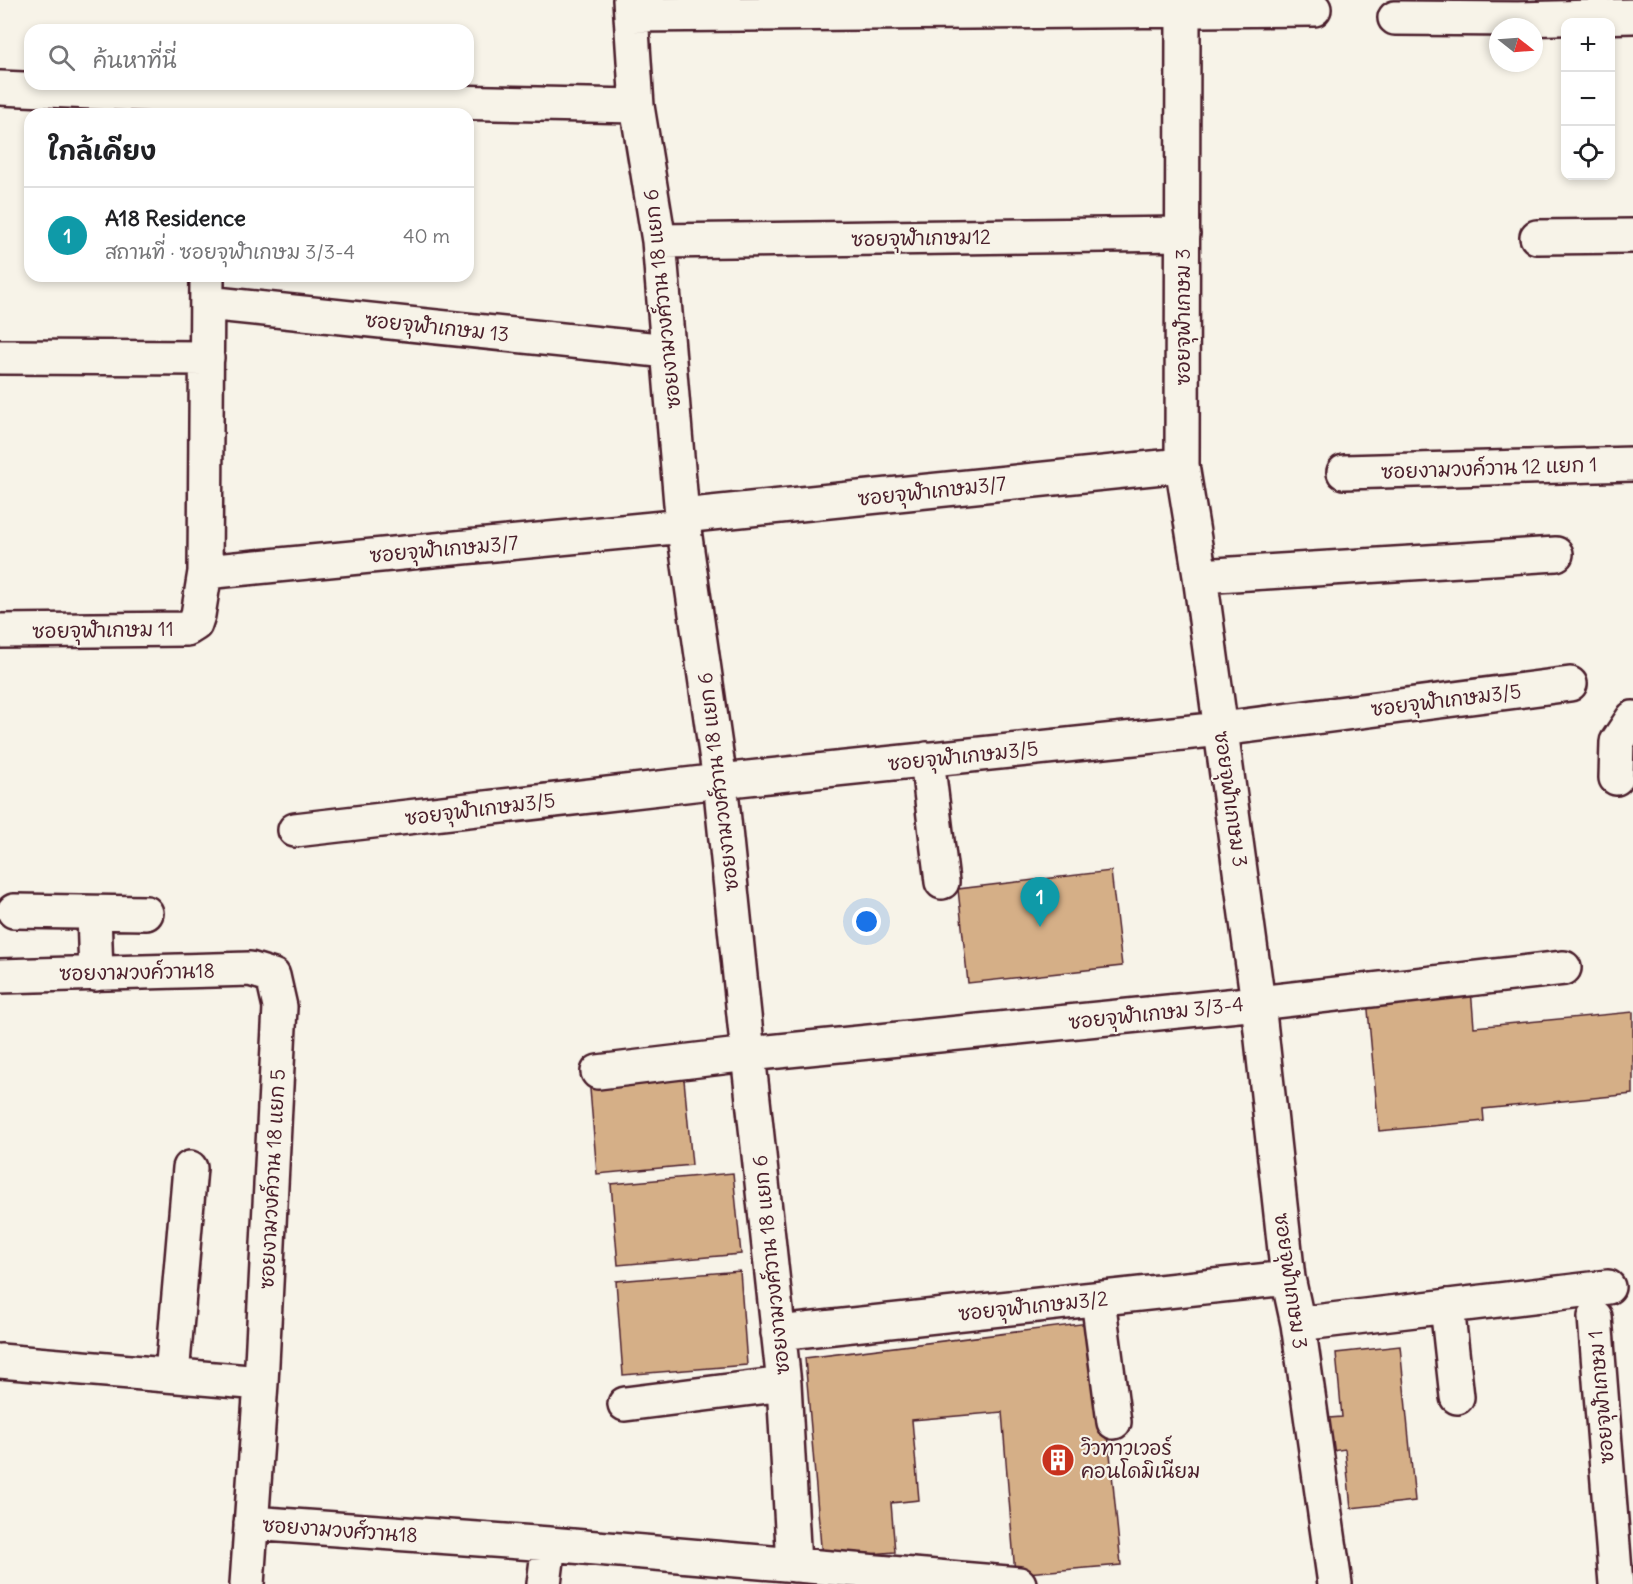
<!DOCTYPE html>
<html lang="th">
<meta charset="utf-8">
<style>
body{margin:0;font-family:Delius,"Playpen Sans Thai",sans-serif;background:#f6f6f6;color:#202124}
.controls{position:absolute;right:18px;top:18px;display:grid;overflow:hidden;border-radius:12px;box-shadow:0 3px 9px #0003}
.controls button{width:54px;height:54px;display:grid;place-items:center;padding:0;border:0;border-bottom:2px solid #e0e0e0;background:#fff;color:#202124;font:30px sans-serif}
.compass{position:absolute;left:1489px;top:18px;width:54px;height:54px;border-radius:50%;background:#fff;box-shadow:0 3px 9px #0003;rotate:107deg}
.you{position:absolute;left:867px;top:922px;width:21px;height:21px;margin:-15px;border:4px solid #fff;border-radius:50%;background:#1a73e8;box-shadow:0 0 0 9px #1a73e833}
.badge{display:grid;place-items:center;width:39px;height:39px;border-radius:50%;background:#c8321e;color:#fff;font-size:20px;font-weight:700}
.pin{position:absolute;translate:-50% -50px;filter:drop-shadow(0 2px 3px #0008)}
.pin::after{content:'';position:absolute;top:32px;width:21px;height:18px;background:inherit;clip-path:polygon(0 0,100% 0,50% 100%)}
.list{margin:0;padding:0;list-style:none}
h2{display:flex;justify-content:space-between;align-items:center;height:78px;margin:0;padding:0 24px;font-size:26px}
h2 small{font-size:20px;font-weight:400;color:#757577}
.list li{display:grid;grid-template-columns:39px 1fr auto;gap:18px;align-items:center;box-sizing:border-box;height:96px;padding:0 24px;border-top:2px solid #e0e0e0}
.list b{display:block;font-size:22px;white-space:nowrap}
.list p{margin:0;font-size:20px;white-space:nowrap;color:#757577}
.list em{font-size:20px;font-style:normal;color:#757577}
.icon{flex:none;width:33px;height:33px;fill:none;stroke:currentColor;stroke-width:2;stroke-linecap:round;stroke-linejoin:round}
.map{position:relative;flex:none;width:1633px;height:1584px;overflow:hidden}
.search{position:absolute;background:#fff;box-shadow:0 3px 9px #0003;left:24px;top:24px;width:450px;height:66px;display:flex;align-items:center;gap:15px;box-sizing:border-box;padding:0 21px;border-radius:18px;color:#757577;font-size:22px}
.panel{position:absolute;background:#fff;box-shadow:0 3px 9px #0003;left:24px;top:108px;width:450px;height:174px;border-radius:18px}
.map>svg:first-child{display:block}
.building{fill:#d5af87;stroke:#4a1f2b;stroke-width:1.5}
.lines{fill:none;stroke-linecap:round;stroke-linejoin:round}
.minor-casing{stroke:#4a1f2b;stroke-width:38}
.minor{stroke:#f7f3e8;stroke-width:33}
.labels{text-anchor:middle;stroke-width:4.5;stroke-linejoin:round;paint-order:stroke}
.street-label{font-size:20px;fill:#4a1f2b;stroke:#f7f3e8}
.poi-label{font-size:20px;fill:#4a1f2b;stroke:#f7f3e8;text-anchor:start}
</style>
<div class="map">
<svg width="1633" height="1584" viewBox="0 0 1633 1584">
<rect width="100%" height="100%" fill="#f7f3e8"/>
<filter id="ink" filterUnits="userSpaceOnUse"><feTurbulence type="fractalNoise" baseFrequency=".0167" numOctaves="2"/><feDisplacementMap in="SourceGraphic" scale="12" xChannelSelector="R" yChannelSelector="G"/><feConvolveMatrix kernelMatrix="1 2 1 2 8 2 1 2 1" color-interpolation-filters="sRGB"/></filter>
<g filter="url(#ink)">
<path class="building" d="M1111 871 1122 966 968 983 958 889Z
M1471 989 1474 1027 1633 1012V1094L1483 1109 1484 1121 1379 1131 1367 999Z
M683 1069 692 1165 597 1174 589 1077Z
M733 1173 741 1254 618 1265 611 1184Z
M740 1271 747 1365 623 1375 616 1281Z
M1097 1322 1121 1565 1015 1574 1002 1412 912 1420 919 1500 891 1503 895 1552 822 1558 805 1358Z
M1400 1346 1415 1501 1351 1508 1345 1449 1332 1451 1329 1418 1342 1417 1336 1353Z"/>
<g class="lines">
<defs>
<path id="minor" d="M630 0 637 106 659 241 682 516 720 781 748 1054 784 1384 794 1565
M1183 11 1182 465 1200 576 1258 1003 1288 1278 1298 1324 1335 1584
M631 15 1314 9
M1395 18 1518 19 1633 16
M0 88 208 97 637 106
M1537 237 1633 236
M659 241 1183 234
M207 303 668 351
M0 357 207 358
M1344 472 1633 464
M682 516 1182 465
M205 572 684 526
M1200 576 1556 554
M0 631 187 629 195 624 198 615 205 572 207 276
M927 759 942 882
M1616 778 1617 742 1633 718
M295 830 720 781 1221 729 1570 684
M14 911 146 913
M94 913 96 974
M0 976 250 969 273 976 280 1007 261 1383 247 1584
M598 1072 748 1054 1258 1003 1564 968
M1098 1299 1114 1422
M1447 1306 1457 1397
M1595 1317 1616 1584
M1298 1324 1608 1287
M778 1333 1288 1278
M0 1361 261 1383
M172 1375 190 1168
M625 1404 784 1384
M251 1523 549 1544 1019 1584
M544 1584 549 1544"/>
</defs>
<use href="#minor" class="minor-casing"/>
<use href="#minor" class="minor"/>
</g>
</g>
<defs>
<symbol id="building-disc" viewBox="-11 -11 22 22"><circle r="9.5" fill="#c8321e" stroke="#f7f3e8"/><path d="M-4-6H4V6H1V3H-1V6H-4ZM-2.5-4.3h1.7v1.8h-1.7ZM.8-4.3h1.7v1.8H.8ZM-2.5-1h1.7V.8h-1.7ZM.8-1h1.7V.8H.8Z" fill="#fff"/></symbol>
</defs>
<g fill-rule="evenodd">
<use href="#building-disc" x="1039" y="1441" width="38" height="38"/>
</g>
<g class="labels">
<g class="street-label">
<text transform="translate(921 238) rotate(-1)" y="7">ซอยจุฬาเกษม12</text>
<text transform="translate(662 299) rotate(-96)" y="7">ซอยงามวงศ์วาน 18 แยก 6</text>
<text transform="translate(1183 317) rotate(-90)" y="7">ซอยจุฬาเกษม 3</text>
<text transform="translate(437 327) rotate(6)" y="7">ซอยจุฬาเกษม 13</text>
<text transform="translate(1489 468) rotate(-2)" y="7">ซอยงามวงค์วาน 12 แยก 1</text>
<text transform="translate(932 491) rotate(-6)" y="7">ซอยจุฬาเกษม3/7</text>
<text transform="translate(444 549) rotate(-5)" y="7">ซอยจุฬาเกษม3/7</text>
<text transform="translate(103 630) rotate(-1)" y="7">ซอยจุฬาเกษม 11</text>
<text transform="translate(1446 700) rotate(-7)" y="7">ซอยจุฬาเกษม3/5</text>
<text transform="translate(963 756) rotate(-6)" y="7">ซอยจุฬาเกษม3/5</text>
<text transform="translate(718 782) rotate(-97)" y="7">ซอยงามวงศ์วาน 18 แยก 6</text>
<text transform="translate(1231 799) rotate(82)" y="7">ซอยจุฬาเกษม 3</text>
<text transform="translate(480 809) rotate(-7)" y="7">ซอยจุฬาเกษม3/5</text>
<text transform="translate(137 972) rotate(-1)" y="7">ซอยงามวงค์วาน18</text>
<text transform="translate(1156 1013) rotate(-6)" y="7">ซอยจุฬาเกษม 3/3-4</text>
<text transform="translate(272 1179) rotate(-87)" y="7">ซอยงามวงค์วาน 18 แยก 5</text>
<text transform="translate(771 1265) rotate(-96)" y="7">ซอยงามวงศ์วาน 18 แยก 6</text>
<text transform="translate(1291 1281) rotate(82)" y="7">ซอยจุฬาเกษม 3</text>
<text transform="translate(1033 1306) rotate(-6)" y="7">ซอยจุฬาเกษม3/2</text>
<text transform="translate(1601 1397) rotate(-95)" y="7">ซอยจุฬาเกษม 1</text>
<text transform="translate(340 1530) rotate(4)" y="7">ซอยงามวงศ์วาน18</text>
</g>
<g class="poi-label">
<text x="1081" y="1455">วิวทาวเวอร์<tspan x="1081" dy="23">คอนโดมิเนียม</tspan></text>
</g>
</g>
</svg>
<div class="controls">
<button>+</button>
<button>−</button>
<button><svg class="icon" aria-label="locate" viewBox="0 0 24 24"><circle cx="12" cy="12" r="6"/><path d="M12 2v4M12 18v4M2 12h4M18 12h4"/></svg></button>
</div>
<svg class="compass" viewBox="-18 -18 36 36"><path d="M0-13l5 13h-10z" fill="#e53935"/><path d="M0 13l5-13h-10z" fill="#757577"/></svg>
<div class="you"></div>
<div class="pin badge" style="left:1040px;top:927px;background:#0f9aa8">1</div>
<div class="search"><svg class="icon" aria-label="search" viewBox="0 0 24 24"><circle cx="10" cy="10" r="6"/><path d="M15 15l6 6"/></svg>ค้นหาที่นี่</div>
<section class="panel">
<h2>ใกล้เคียง<small></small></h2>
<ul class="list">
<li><span class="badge" style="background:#0f9aa8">1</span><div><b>A18 Residence</b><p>สถานที่ · ซอยจุฬาเกษม 3/3-4</p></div><em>40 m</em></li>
</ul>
</section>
</div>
